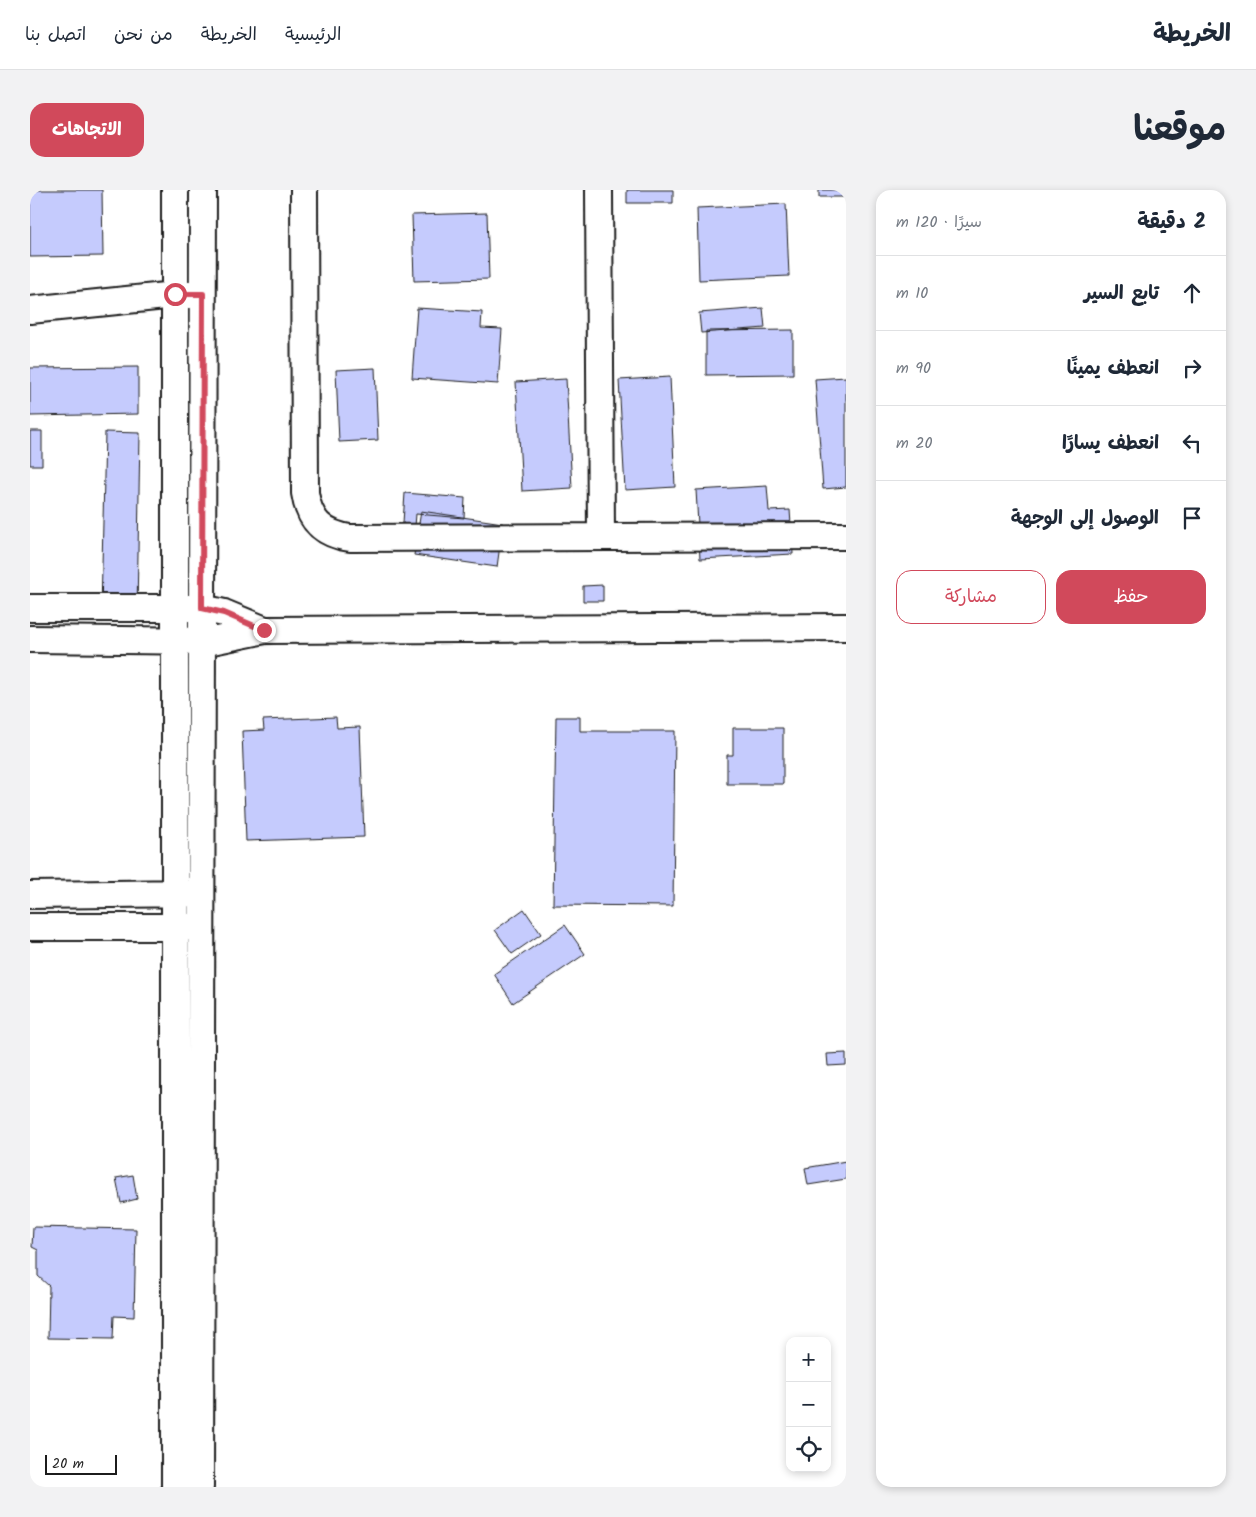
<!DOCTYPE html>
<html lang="ar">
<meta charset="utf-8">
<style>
body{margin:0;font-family:Kalam,"Playpen Sans Arabic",sans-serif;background:#f2f2f3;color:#1f2937;direction:rtl}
.controls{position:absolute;right:15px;bottom:15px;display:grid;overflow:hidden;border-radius:10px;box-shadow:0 2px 8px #0003}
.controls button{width:45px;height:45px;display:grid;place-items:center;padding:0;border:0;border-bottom:1px solid #e0e1e3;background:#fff;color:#1f2937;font:25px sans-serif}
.scale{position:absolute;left:15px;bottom:12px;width:72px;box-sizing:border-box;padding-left:5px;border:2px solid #1c1c1c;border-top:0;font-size:14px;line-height:18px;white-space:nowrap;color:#1c1c1c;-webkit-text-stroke:4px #fff;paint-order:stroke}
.stop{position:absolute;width:15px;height:15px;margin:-11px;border:4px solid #d1495b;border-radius:50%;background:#fff}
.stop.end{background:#d1495b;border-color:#fff;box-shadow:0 1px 5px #0008}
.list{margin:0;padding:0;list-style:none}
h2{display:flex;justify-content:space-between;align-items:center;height:65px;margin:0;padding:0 20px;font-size:21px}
h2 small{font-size:16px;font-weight:400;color:#747a83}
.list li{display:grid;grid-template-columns:32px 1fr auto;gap:15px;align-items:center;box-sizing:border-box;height:75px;padding:0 20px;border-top:1px solid #e0e1e3}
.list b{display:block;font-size:19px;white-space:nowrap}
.list em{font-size:16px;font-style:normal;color:#747a83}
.actions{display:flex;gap:10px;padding:15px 20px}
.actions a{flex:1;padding:11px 0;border:1px solid #d1495b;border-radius:15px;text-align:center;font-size:18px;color:#d1495b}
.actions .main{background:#d1495b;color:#fff}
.icon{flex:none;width:28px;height:28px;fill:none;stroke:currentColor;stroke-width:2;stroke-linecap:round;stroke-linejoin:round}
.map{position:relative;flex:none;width:816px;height:1297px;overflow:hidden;direction:ltr;border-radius:15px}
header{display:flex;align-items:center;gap:30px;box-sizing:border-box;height:70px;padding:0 25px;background:#fff;border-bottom:1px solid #e0e1e3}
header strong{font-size:24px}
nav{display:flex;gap:28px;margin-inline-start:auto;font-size:18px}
.intro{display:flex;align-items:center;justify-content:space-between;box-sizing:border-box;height:120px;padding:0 30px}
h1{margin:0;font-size:35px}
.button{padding:12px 22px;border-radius:15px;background:#d1495b;color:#fff;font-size:18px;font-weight:700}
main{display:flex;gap:30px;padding:0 30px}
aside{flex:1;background:#fff;border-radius:15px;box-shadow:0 2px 8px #0003}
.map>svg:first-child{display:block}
.building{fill:#c5cbfd;stroke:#1c1c1c}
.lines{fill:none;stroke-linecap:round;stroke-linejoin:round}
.minor-casing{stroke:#1c1c1c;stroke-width:30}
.minor{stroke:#fff;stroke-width:26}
.route{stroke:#d1495b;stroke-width:6}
</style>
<header>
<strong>الخريطة</strong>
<nav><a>الرئيسية</a><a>الخريطة</a><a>من نحن</a><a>اتصل بنا</a></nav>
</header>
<div class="intro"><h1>موقعنا</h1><a class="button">الاتجاهات</a></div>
<main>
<aside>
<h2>2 دقيقة<small>سيرًا · 120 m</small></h2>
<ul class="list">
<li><svg class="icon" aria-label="ahead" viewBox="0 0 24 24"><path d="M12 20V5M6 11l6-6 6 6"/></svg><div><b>تابع السير</b></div><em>10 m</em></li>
<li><svg class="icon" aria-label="right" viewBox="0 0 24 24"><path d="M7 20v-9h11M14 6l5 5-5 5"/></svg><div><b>انعطف يمينًا</b></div><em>90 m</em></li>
<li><svg class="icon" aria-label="left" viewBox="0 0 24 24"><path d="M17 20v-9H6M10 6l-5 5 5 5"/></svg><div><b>انعطف يسارًا</b></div><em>20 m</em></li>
<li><svg class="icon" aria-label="arrive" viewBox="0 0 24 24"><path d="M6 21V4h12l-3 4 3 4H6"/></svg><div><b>الوصول إلى الوجهة</b></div></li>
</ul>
<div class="actions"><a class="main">حفظ</a><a>مشاركة</a></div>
</aside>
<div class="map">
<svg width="816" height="1297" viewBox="0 0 816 1297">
<rect width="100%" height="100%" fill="#fff"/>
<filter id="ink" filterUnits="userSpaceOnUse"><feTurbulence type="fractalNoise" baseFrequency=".02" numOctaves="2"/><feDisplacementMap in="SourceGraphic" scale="10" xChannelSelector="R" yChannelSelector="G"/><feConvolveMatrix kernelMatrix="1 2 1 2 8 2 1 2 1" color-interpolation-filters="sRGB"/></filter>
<g filter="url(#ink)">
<path class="building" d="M0 0H72L73 66 0 67Z
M597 0H643V13H597Z
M789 0H816V7H789Z
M756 14 759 86 669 90 667 18Z
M457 23 459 89 384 91 382 25Z
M387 118 452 122 451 138 472 139 468 194 382 188Z
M733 118 735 138 671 143 669 123Z
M763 140V184L676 185V141Z
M108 177V224L0 226V178Z
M345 178 348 250 309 252 306 180Z
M640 187 645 297 595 300 589 190Z
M816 187V297L793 299 785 189Z
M536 189 542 298 492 301 486 192Z
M0 241H12V275H0Z
M75 242 110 243 107 422 71 421Z
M737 296 739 321 760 320 763 364 670 369 666 300Z
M375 303 435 308 434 328 386 324 384 349 372 348Z
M391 321 473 333 467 377 384 365Z
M573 395V411H553V396Z
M306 527 307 538 330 537 334 647 216 651 212 541 234 540 233 530Z
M526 527H550V541H645L643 716 523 715Z
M703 538H753V594H697V565H703Z
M494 719 511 744 482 764 465 740Z
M535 735 555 764 483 813 464 784Z
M816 863V875L798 876 797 864Z
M816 971V989L778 995 775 978Z
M103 985 107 1009 91 1013 86 988Z
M3 1037 106 1039 104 1127 84 1126 83 1149 18 1148 19 1096 8 1086V1060L2 1057Z"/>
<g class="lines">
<defs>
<path id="minor" d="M145 0V1297
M274 0 275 303C279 330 292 344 320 348L816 346
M569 0 571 347
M0 120 145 105H162
M0 418H172L194 423 235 440
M0 449 182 451 235 440 816 437
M0 705 163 703
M0 737H162
M170 1297 173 0"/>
</defs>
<use href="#minor" class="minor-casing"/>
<use href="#minor" class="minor"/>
</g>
</g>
<g class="lines" filter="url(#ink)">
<path class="route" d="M145 104H173L172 418 194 423 234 440"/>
</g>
</svg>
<div class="controls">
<button>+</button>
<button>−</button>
<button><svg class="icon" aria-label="locate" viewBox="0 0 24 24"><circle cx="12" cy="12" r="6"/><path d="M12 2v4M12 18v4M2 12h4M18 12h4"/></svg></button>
</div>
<div class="scale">20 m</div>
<div class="stop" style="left:145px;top:104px"></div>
<div class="stop end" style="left:234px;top:440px"></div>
</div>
</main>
